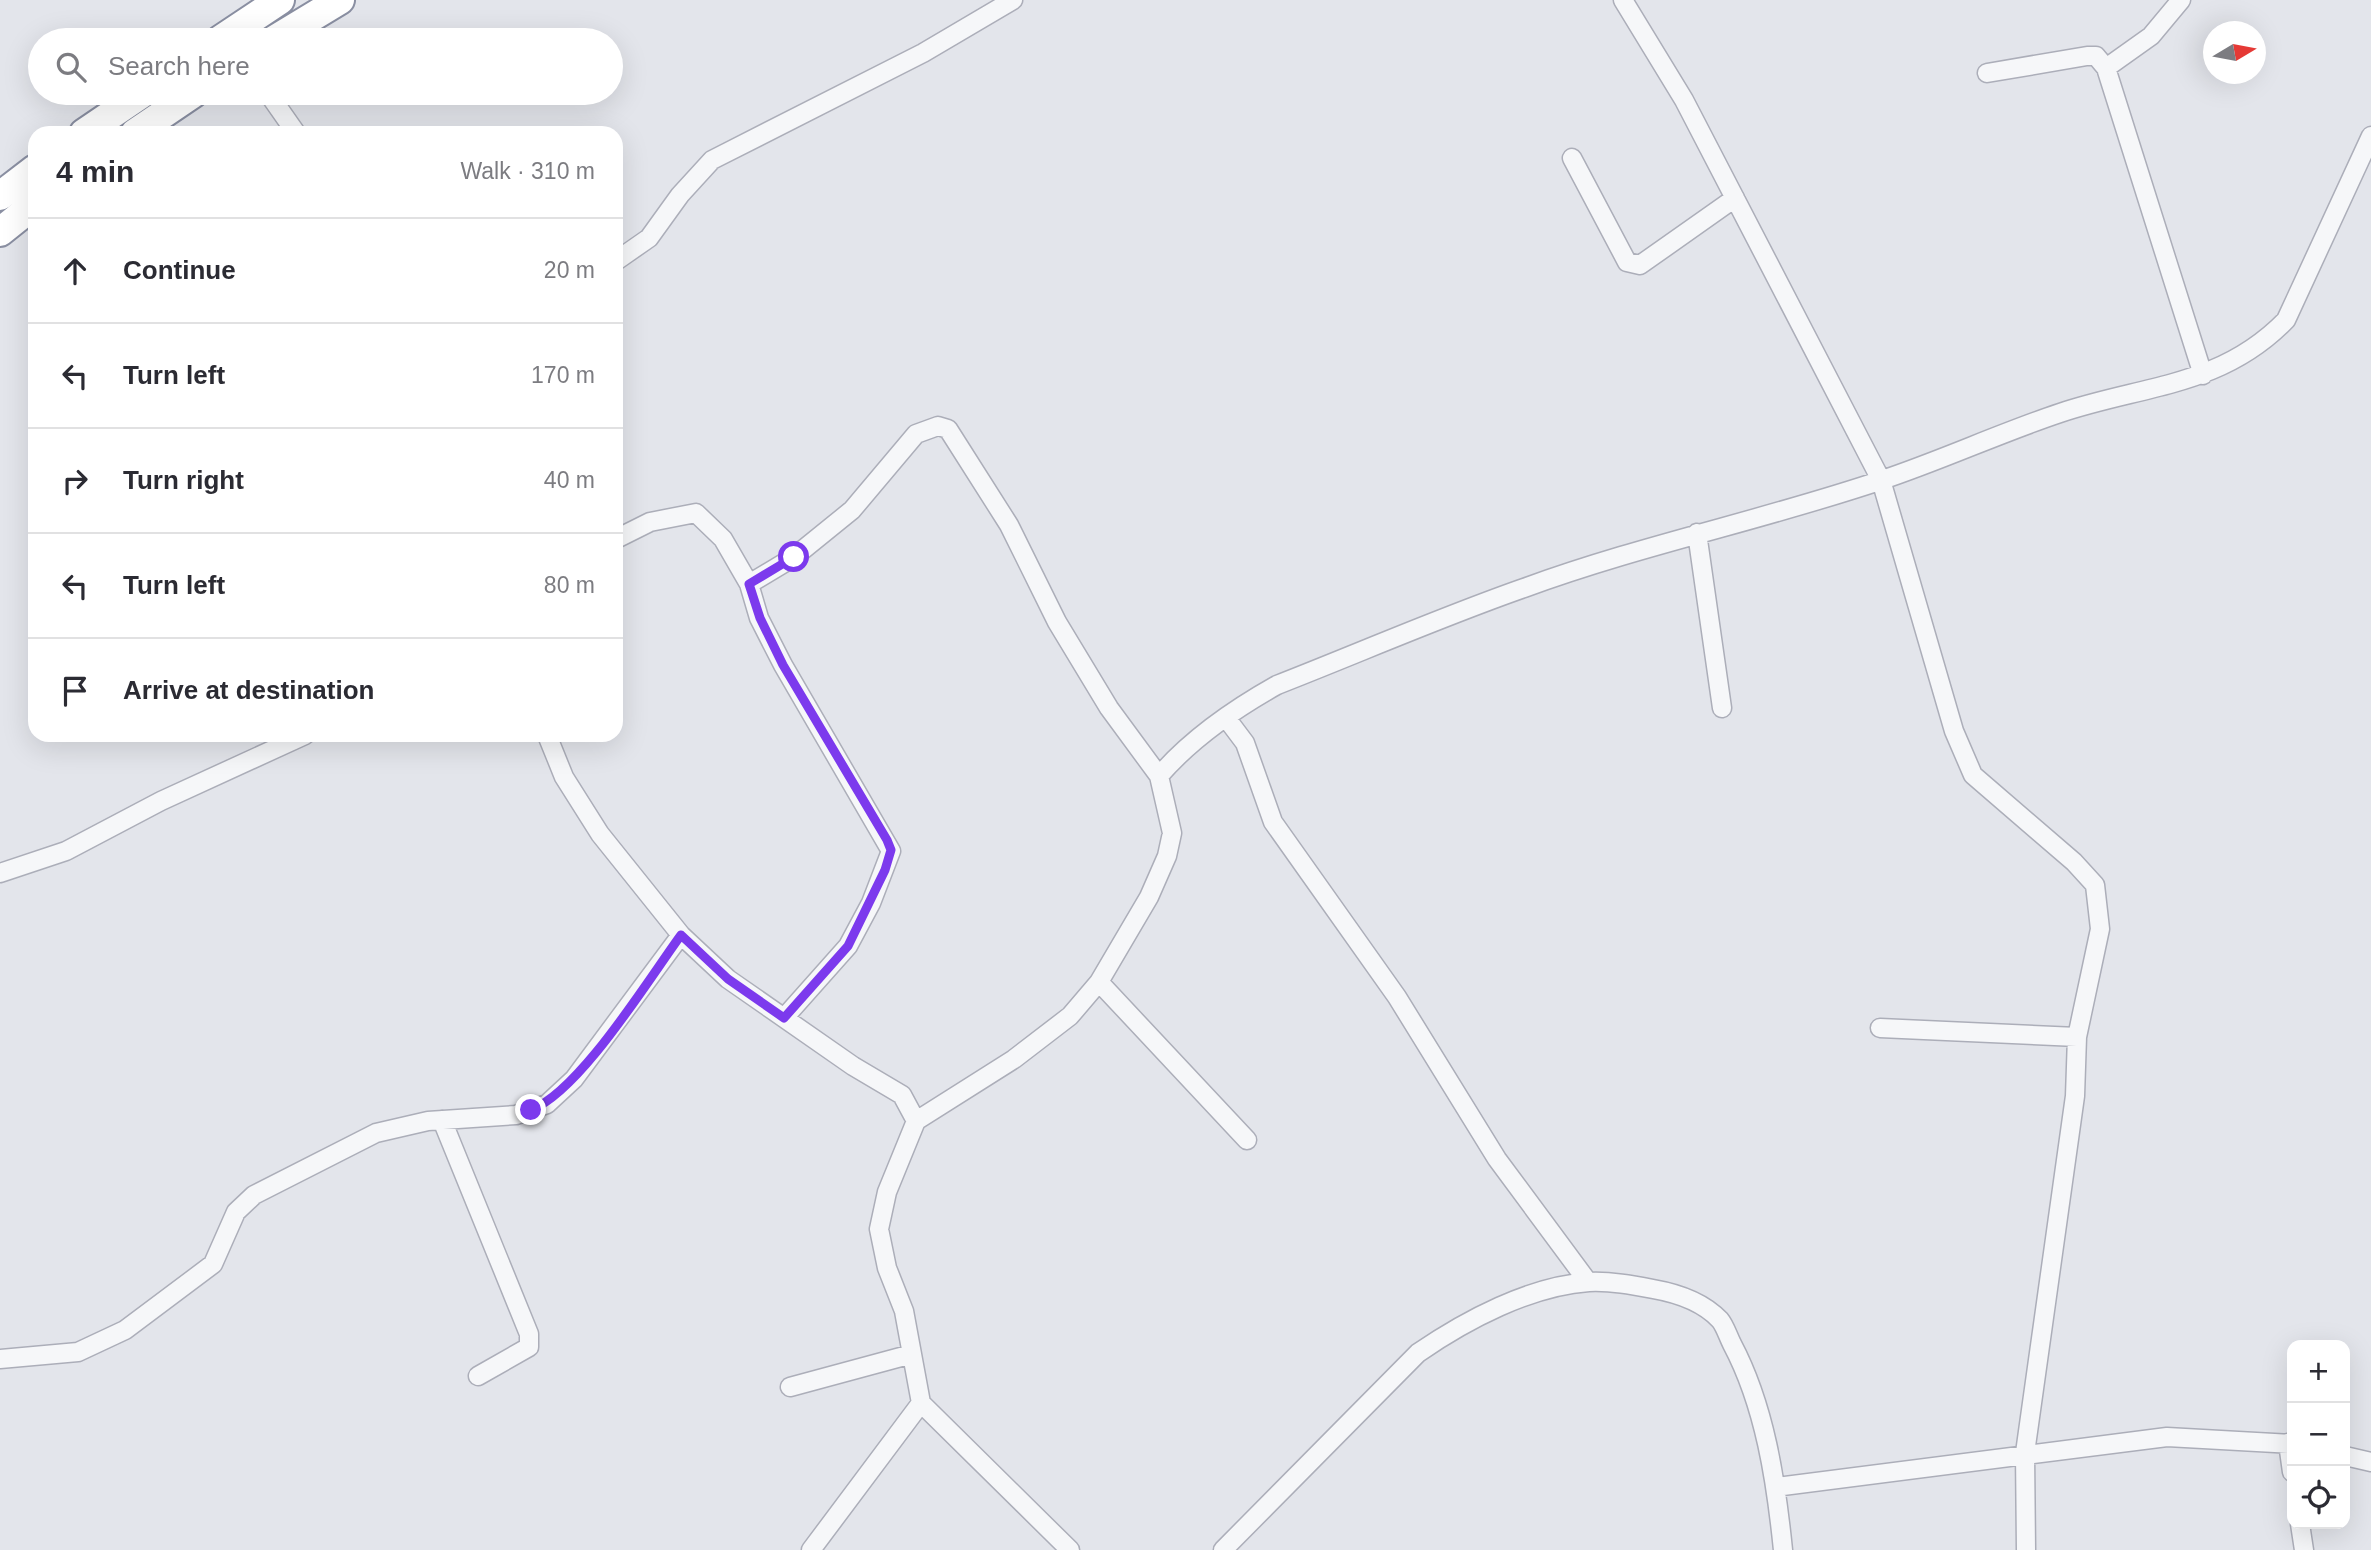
<!DOCTYPE html>
<meta charset="utf-8">
<style>
body{margin:0;font-family:Helvetica,sans-serif;background:#f7f7f7;color:#2b2b33}
.controls{position:absolute;right:21px;bottom:21px;display:grid;overflow:hidden;border-radius:14px;box-shadow:0 7px 28px #0002}
.controls button{width:63px;height:63px;display:grid;place-items:center;padding:0;border:0;border-bottom:2px solid #e1e1e2;background:#fff;color:#2b2b33;font:35px sans-serif}
.compass{position:absolute;left:2203px;top:21px;width:63px;height:63px;border-radius:50%;background:#fff;box-shadow:0 7px 28px #0002;rotate:80deg}
.stop{position:absolute;width:21px;height:21px;margin:-16px;border:5px solid #7c3aed;border-radius:50%;background:#fff}
.stop.end{background:#7c3aed;border-color:#fff;box-shadow:0 2px 7px #0008}
.list{margin:0;padding:0;list-style:none}
h2{display:flex;justify-content:space-between;align-items:center;height:91px;margin:0;padding:0 28px;font-size:30px}
h2 small{font-size:23px;font-weight:400;color:#7c7c81}
.list li{display:grid;grid-template-columns:46px 1fr auto;gap:21px;align-items:center;box-sizing:border-box;height:105px;padding:0 28px;border-top:2px solid #e1e1e2}
.list b{display:block;font-size:26px;white-space:nowrap}
.list em{font-size:23px;font-style:normal;color:#7c7c81}
.icon{flex:none;width:38px;height:38px;fill:none;stroke:currentColor;stroke-width:2;stroke-linecap:round;stroke-linejoin:round}
.map{position:relative;flex:none;width:2371px;height:1550px;overflow:hidden}
.search{position:absolute;background:#fff;box-shadow:0 7px 28px #0002;left:28px;top:28px;width:595px;height:77px;display:flex;align-items:center;gap:18px;box-sizing:border-box;padding:0 24px;border-radius:38px;color:#7c7c81;font-size:26px}
.panel{position:absolute;background:#fff;box-shadow:0 7px 28px #0002;left:28px;top:126px;width:595px;height:616px;border-radius:21px}
.map>svg:first-child{display:block}
.lines{fill:none;stroke-linecap:round;stroke-linejoin:round}
.minor-casing{stroke:#acaeb9;stroke-width:21}
.trunk-casing{stroke:#8a8fa2;stroke-width:32}
.minor{stroke:#f6f7f9;stroke-width:18}
.trunk{stroke:#fff;stroke-width:28}
.route{stroke:#7c3aed;stroke-width:9}
</style>
<div class="map">
<svg width="2371" height="1550" viewBox="0 0 2371 1550">
<rect width="100%" height="100%" fill="#e3e5eb"/>
<g class="lines">
<defs>
<path id="minor" d="M1623 0 1684 100 1881 480 1954 731 1973 775 2074 862 2095 885 2100 929 2077 1037 2075 1096 2025 1453 2026 1550
M2106 68 2151 36 2181 0
M1987 73 2087 56H2096L2106 68 2203 375
M268 93 296 133
M1572 158 1627 262 1640 265 1735 198
M616 261 649 238 680 195 712 160 923 53 1013 0
M1697 533 1722 708
M616 539 650 522 696 513 723 539 749 584 759 618 783 665 891 851 871 903 848 946 784 1018
M749 584 794 557 852 510 916 434 938 426 948 429 1009 525 1057 622 1109 708 1159 776 1172 833 1167 856 1149 897 1099 982 1070 1016 1014 1059 916 1121
M1227 719 1245 743 1273 822 1397 997 1497 1159 1588 1282
M547 735 564 777 600 834 681 935 728 979 853 1066 902 1095 916 1121 887 1192 879 1229 887 1268 904 1311 921 1403 1070 1550
M1159 776C1190 740 1236 708 1277 685 1359 653 1441 617 1524 588 1641 545 1764 520 1882 480 1942 460 2000 433 2060 413 2143 385 2221 387 2286 320L2371 136
M0 873 66 851 161 801 305 735
M1099 982 1247 1140
M1880 1028 2077 1037
M442 1120 529 1334V1347L478 1376
M0 1359 78 1352 125 1330 213 1264 236 1212 254 1195 376 1133 428 1121 516 1115 547 1104 574 1079 681 935
M790 1387 912 1354
M2288 1443 2292 1472
M2345 1456 2371 1462
M1776 1487 2167 1437 2292 1444
M2300 1524 2304 1550
M811 1550 921 1403
M1223 1550 1418 1353C1466 1320 1530 1286 1589 1282 1611 1281 1632 1285 1653 1289 1676 1293 1703 1302 1720 1320 1725 1326 1728 1336 1732 1344 1765 1406 1776 1481 1783 1550"/>
<path id="trunk" d="M220 40 280 0
M274 40 340 0
M84 133 143 93
M135 133 194 93
M0 196 35 169
M0 232 35 204"/>
</defs>
<use href="#minor" class="minor-casing"/>
<use href="#trunk" class="trunk-casing"/>
<use href="#minor" class="minor"/>
<use href="#trunk" class="trunk"/>
</g>
<g class="lines">
<path class="route" d="M531 1110C580 1091 648 980 681 935L728 979 784 1018 848 946 885 870 891 850 887 840 783 665 760 618 749 584 794 557"/>
</g>
</svg>
<div class="controls">
<button>+</button>
<button>−</button>
<button><svg class="icon" aria-label="locate" viewBox="0 0 24 24"><circle cx="12" cy="12" r="6"/><path d="M12 2v4M12 18v4M2 12h4M18 12h4"/></svg></button>
</div>
<svg class="compass" viewBox="-18 -18 36 36"><path d="M0-13l5 13h-10z" fill="#e53935"/><path d="M0 13l5-13h-10z" fill="#7c7c81"/></svg>
<div class="stop" style="left:794px;top:557px"></div>
<div class="stop end" style="left:531px;top:1110px"></div>
<div class="search"><svg class="icon" aria-label="search" viewBox="0 0 24 24"><circle cx="10" cy="10" r="6"/><path d="M15 15l6 6"/></svg>Search here</div>
<section class="panel">
<h2>4 min<small>Walk · 310 m</small></h2>
<ul class="list">
<li><svg class="icon" aria-label="ahead" viewBox="0 0 24 24"><path d="M12 20V5M6 11l6-6 6 6"/></svg><div><b>Continue</b></div><em>20 m</em></li>
<li><svg class="icon" aria-label="left" viewBox="0 0 24 24"><path d="M17 20v-9H6M10 6l-5 5 5 5"/></svg><div><b>Turn left</b></div><em>170 m</em></li>
<li><svg class="icon" aria-label="right" viewBox="0 0 24 24"><path d="M7 20v-9h11M14 6l5 5-5 5"/></svg><div><b>Turn right</b></div><em>40 m</em></li>
<li><svg class="icon" aria-label="left" viewBox="0 0 24 24"><path d="M17 20v-9H6M10 6l-5 5 5 5"/></svg><div><b>Turn left</b></div><em>80 m</em></li>
<li><svg class="icon" aria-label="arrive" viewBox="0 0 24 24"><path d="M6 21V4h12l-3 4 3 4H6"/></svg><div><b>Arrive at destination</b></div></li>
</ul>
</section>
</div>
